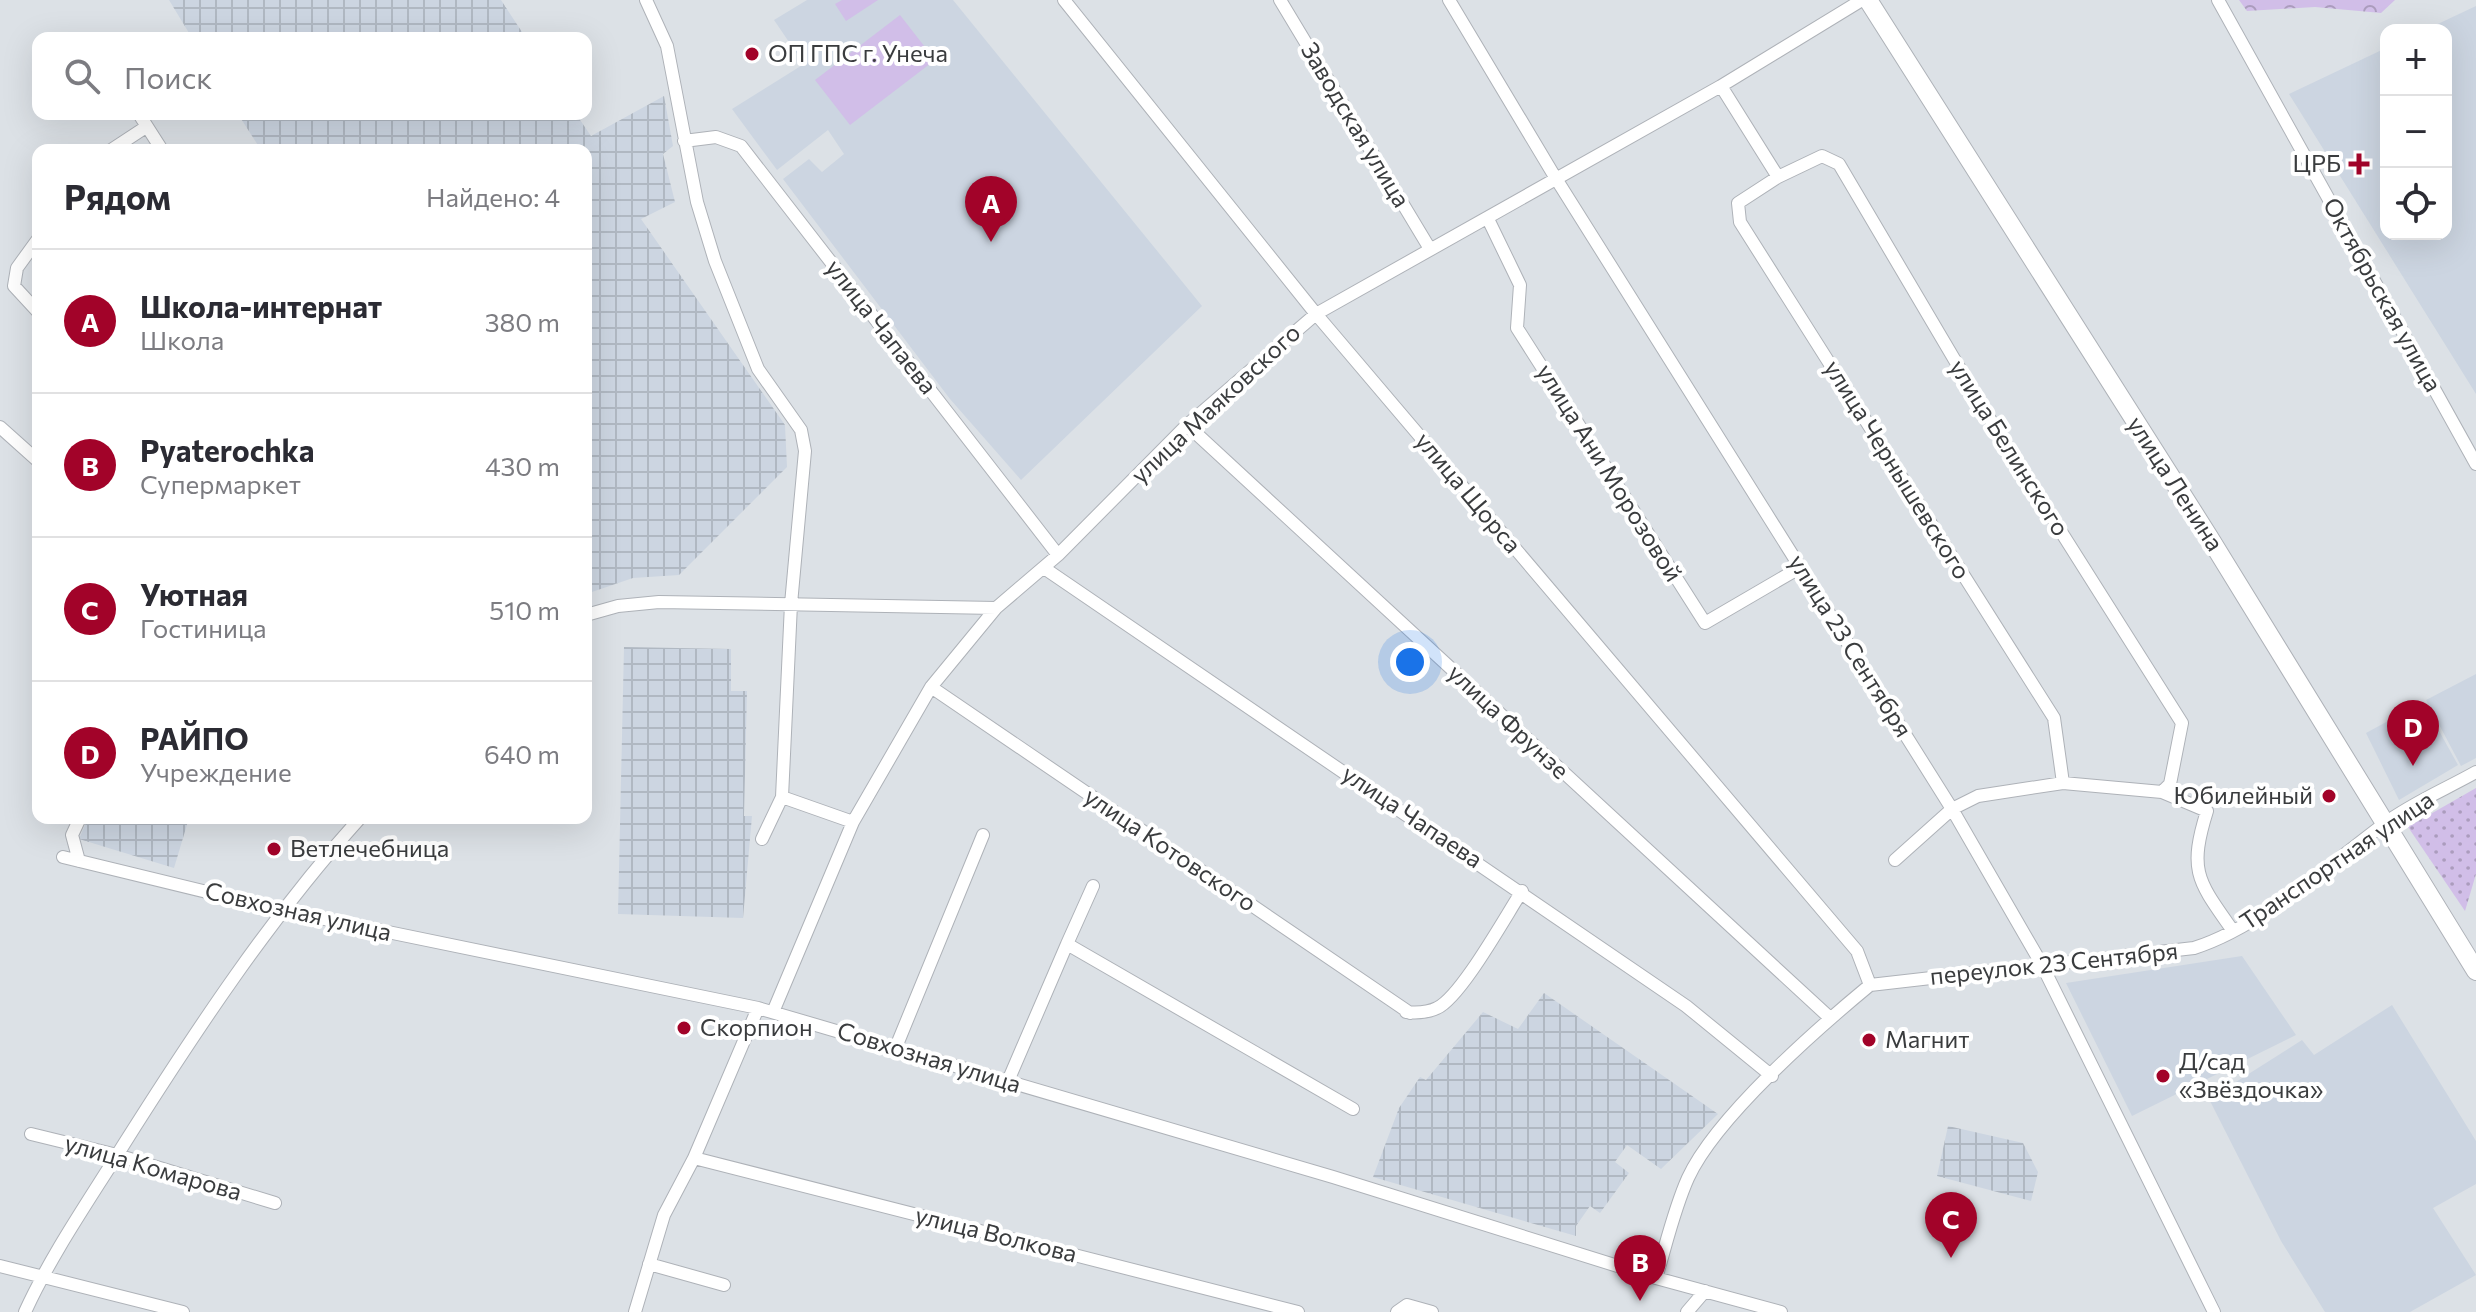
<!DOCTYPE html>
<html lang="ru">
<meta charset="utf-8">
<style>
body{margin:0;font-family:Commissioner,sans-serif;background:#f2f2f3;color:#2b2b33}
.controls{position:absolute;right:24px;top:24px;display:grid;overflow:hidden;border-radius:16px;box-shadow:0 8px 32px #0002}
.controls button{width:72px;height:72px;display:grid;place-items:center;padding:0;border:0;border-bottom:2px solid #e1e1e2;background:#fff;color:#2b2b33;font:40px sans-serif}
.you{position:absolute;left:1410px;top:662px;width:28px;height:28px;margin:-20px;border:6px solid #fff;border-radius:50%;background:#1a73e8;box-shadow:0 0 0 12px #1a73e833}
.badge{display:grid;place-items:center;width:52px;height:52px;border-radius:50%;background:#a20329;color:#fff;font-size:26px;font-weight:700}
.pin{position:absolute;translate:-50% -66px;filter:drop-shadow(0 2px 4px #0008)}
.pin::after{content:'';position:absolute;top:42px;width:28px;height:24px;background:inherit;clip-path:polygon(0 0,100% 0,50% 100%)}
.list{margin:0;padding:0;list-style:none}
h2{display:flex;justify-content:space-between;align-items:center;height:104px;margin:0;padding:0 32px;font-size:34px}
h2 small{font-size:26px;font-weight:400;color:#7c7c81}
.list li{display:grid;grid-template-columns:52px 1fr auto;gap:24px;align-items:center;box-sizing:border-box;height:144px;padding:0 32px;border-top:2px solid #e1e1e2}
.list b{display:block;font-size:30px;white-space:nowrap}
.list p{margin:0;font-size:26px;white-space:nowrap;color:#7c7c81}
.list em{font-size:26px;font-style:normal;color:#7c7c81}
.icon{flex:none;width:44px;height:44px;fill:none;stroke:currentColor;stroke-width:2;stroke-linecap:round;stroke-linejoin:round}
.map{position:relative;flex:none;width:2476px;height:1312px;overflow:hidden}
.search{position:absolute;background:#fff;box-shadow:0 8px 32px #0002;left:32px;top:32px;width:560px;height:88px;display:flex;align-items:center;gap:20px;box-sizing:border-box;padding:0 28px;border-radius:16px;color:#7c7c81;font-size:30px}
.panel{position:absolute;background:#fff;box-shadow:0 8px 32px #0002;left:32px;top:144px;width:560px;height:680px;border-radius:16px}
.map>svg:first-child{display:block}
.built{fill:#ccd5e1}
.industrial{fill:url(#industrial-grid)}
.grass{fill:#d1bee8}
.forest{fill:url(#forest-crowns)}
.park{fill:url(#park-dots)}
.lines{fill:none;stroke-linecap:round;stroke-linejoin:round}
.minor-casing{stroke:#aeb2b8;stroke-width:14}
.primary-casing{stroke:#aeb2b8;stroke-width:20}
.minor{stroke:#fff;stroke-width:12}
.primary{stroke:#fff;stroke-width:18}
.poi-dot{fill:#a20329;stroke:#fff;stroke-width:3}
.labels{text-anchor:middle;stroke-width:8;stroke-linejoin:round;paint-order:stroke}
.poi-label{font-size:24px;fill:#3a3c3e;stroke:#fff;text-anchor:start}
.street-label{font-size:24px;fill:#3a3c3e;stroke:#fff}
</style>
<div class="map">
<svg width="2476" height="1312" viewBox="0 0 2476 1312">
<defs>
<pattern id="industrial-grid" width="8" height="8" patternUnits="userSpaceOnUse" patternTransform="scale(2)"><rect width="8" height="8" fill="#ccd5e1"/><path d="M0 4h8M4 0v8" fill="none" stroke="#b0b8c2"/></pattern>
<pattern id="forest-crowns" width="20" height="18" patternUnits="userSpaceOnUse" patternTransform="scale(2)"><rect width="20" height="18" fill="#d1bee8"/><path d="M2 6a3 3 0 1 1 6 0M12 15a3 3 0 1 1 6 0" fill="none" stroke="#ab9cbd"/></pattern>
<pattern id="park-dots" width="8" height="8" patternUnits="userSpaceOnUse" patternTransform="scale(2)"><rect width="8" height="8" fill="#d1bee8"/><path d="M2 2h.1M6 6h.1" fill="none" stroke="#ab9cbd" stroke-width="1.8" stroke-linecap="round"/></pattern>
</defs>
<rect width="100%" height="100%" fill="#dce1e6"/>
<path class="built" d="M807 0H953L1202 306 1021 480 950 399 783 179 809 159 822 172 844 154 828 130 777 170 732 109 804 64 774 20Z
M2476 6V394L2289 94 2386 48V234H2446V30H2425Z
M2476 674V758L2461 766 2426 700Z
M2423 702 2458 765 2399 800 2366 733Z
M2242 956 2296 1035 2132 1116 2066 983Z
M2392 1005 2476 1141V1184L2433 1208 2476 1275 2410 1312H2325L2281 1241 2209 1099 2302 1040 2314 1055Z"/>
<path class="industrial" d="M169 0H501L526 38H192Z
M664 96 673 146 663 154 675 202 641 219 785 425 787 467 679 575 633 578 586 594V150H261L238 114H576L591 136Z
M624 647 731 649V691H747L744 816H752L743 918 618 914Z
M88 818H189L174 868 79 839Z
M1544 993 1718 1114 1661 1169 1627 1145 1615 1162 1629 1173 1600 1213 1590 1206 1576 1226V1236L1373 1177 1399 1108 1420 1077 1426 1080 1483 1012 1518 1029Z
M1948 1126 2023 1143 2038 1172 2031 1201 1937 1176Z"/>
<path class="grass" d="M842 0H878L846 21 835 4Z
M900 15 935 60 850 125 815 80Z"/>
<path class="forest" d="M2239 0H2395L2381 13 2315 7 2247 11Z"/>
<path class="park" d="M2476 788V874L2465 911 2408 827Z"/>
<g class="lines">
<defs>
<path id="minor" d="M646 0 667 46 697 202 715 261 758 369 801 430 805 451 791 604 782 797 853 822
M1064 0 1316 314 1857 951 1870 985
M1280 0 1430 249
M1449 0 1555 177 1952 809 2041 963 2214 1312
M2218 0 2476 464
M1721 86 1778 177
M139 114 162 150
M684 141 716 137 741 146 1058 555
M111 150 146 127
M1488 219 1520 285 1517 328 1705 623 1801 567
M38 239 17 268 14 286 38 312
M1187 425 1830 1018
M0 427 38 461
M1044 568 1686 1006 1772 1076
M586 615 618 606 659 602 996 608
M931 687 1410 1013
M2063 783 2054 718 1740 222 1738 203 1778 177 1822 156 1839 164 1986 413 2182 723 2170 784 2162 792
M762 839 782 797
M63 857 281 910 758 1008 1333 1177 1656 1278 1781 1312
M1895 860 1952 809 1978 796 2063 783 2162 792 2207 811C2188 872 2198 881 2233 931
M79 861 72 835 80 818
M1067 944 1093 886
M1870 985 2194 948C2260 927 2329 865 2384 824 2412 803 2446 789 2476 772
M773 1012 853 822 931 687 996 608 1058 555 1187 425 1316 314 1721 86 1862 0
M1406 1012C1417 1013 1427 1013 1437 1008 1461 997 1505 917 1522 891
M896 1047 983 835
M1008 1081 1067 944 1353 1109
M31 1134 117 1155 275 1203
M694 1158 1298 1312
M649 1264 724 1285
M0 1266 183 1312
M1656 1278C1666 1245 1674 1209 1688 1178 1716 1117 1818 1028 1870 985
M25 1312C52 1253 90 1199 124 1144 196 1030 270 918 360 818
M635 1312 664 1215 694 1158 758 1008
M1397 1312 1407 1305 1432 1312
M1687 1312 1705 1291"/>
<path id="primary" d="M1868 0 2209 537 2476 971"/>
</defs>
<use href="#minor" class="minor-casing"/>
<use href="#primary" class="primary-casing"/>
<use href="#minor" class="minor"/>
<use href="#primary" class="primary"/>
</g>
<g class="poi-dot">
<circle cx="752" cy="54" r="8"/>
<path d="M2355 152h8v8h8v8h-8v8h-8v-8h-8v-8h8z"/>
<circle cx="2329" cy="796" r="8"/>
<circle cx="274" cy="849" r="8"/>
<circle cx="684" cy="1028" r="8"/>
<circle cx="1869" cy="1040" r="8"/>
<circle cx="2163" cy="1076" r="8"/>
</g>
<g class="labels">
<g class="poi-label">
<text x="768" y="62">ОП ГПС г. Унеча</text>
<text x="2341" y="172" text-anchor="end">ЦРБ</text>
<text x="2313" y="804" text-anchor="end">Юбилейный</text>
<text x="290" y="857">Ветлечебница</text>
<text x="700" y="1036">Скорпион</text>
<text x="1885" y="1048">Магнит</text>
<text x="2179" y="1070">Д/сад<tspan x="2179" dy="28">«Звёздочка»</tspan></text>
</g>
<g class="street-label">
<text transform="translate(1355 125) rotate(59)" y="8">Заводская улица</text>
<text transform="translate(2382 295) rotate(61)" y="8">Октябрьская улица</text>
<text transform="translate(881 327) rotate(52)" y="8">улица Чапаева</text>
<text transform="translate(1216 404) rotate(-43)" y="8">улица Маяковского</text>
<text transform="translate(2009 448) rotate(58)" y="8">улица Белинского</text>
<text transform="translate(1897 470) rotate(58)" y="8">улица Чернышевского</text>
<text transform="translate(1609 473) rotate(58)" y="8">улица Ани Морозовой</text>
<text transform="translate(2175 484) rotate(57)" y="8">улица Ленина</text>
<text transform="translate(1468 493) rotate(50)" y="8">улица Щорса</text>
<text transform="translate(1850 646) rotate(58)" y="8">улица 23 Сентября</text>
<text transform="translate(1508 722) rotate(43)" y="8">улица Фрунзе</text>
<text transform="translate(1412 817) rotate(34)" y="8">улица Чапаева</text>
<text transform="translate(1170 850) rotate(34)" y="8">улица Котовского</text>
<text transform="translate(2337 861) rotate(-34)" y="8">Транспортная улица</text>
<text transform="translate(298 912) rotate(13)" y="8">Совхозная улица</text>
<text transform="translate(2054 964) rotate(-6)" y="8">переулок 23 Сентября</text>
<text transform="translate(929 1058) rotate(17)" y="8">Совхозная улица</text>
<text transform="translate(153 1168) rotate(16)" y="8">улица Комарова</text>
<text transform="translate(996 1235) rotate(14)" y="8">улица Волкова</text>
</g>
</g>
</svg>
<div class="controls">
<button>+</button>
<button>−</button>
<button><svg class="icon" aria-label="locate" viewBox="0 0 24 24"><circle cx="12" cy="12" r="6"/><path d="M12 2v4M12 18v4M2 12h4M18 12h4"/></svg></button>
</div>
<div class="you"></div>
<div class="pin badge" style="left:991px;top:242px">A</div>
<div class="pin badge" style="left:1640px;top:1301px">B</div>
<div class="pin badge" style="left:1951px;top:1258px">C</div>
<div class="pin badge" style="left:2413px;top:766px">D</div>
<div class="search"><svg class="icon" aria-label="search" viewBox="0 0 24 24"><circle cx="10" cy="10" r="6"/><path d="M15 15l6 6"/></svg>Поиск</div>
<section class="panel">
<h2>Рядом<small>Найдено: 4</small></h2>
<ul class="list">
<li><span class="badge">A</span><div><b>Школа-интернат</b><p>Школа</p></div><em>380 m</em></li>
<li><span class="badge">B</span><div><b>Pyaterochka</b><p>Супермаркет</p></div><em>430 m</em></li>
<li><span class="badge">C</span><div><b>Уютная</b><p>Гостиница</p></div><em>510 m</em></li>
<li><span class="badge">D</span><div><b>РАЙПО</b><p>Учреждение</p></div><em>640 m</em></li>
</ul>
</section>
</div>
